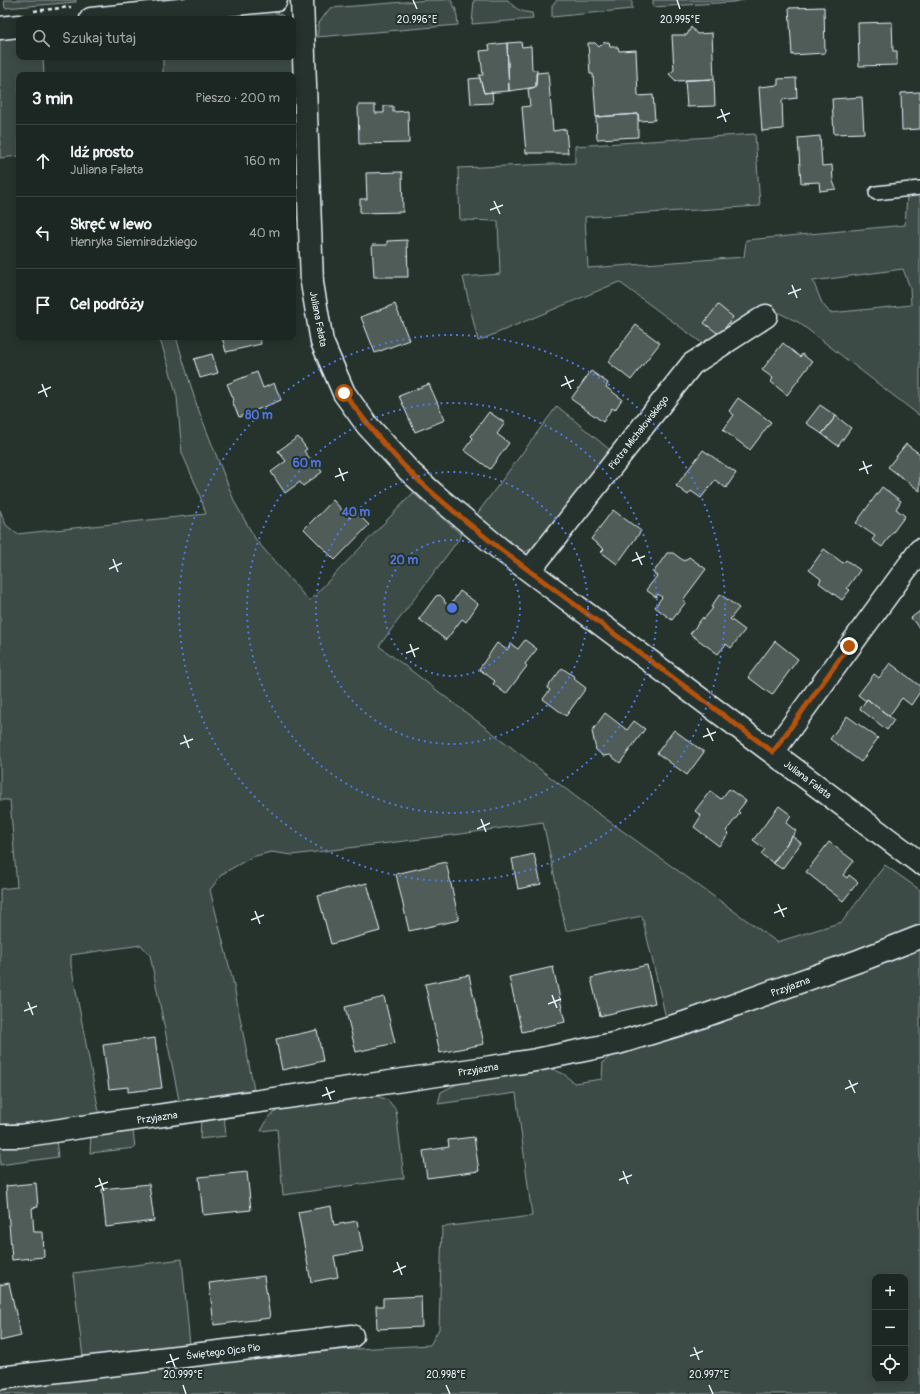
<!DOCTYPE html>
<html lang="pl">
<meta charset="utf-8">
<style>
body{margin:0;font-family:Pangolin,sans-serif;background:#252e2a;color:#f1f3f6}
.controls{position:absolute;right:12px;bottom:12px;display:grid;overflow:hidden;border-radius:8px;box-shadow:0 2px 10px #0003}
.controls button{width:36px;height:36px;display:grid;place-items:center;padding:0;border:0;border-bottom:1px solid #3a4340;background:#1c2622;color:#f1f3f6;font:20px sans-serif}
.stop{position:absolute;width:12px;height:12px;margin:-9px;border:3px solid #b45309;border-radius:50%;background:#fff}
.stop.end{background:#b45309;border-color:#fff;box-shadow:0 1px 4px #0008}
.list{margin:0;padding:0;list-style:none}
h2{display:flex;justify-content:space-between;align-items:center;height:52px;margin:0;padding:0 16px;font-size:17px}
h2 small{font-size:13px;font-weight:400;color:#a0a5a5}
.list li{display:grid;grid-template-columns:26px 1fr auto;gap:12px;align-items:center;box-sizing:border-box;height:72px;padding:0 16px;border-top:1px solid #3a4340}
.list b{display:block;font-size:15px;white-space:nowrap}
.list p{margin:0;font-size:13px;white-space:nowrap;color:#a0a5a5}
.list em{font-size:13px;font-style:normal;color:#a0a5a5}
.icon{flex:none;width:22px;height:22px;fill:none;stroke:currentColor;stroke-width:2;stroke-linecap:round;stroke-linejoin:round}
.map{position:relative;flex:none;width:920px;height:1394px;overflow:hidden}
.search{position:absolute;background:#1c2622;box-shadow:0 2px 10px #0003;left:16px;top:16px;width:280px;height:44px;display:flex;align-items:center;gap:10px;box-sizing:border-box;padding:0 14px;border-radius:8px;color:#a0a5a5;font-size:15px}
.panel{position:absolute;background:#1c2622;box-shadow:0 2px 10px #0003;left:16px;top:72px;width:280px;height:268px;border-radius:8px}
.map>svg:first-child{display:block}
.green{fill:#3e4b47;stroke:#939ea0;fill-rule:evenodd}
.building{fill:#505c59;stroke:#e8f1f8}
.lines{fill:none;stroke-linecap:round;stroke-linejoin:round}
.service-casing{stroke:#e8f1f8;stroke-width:16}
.minor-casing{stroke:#e8f1f8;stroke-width:25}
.path{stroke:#e8f1f8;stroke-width:2.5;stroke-dasharray:4 3;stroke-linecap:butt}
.service{stroke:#26332d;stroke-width:13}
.minor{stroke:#26332d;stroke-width:22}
.route{stroke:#b45309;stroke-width:5}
.ticks{fill:none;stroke:#e8f1f8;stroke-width:1.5}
.ring{fill:none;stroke:#5077e0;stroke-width:2;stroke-dasharray:2 4}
.labels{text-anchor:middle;stroke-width:4;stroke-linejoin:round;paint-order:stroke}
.street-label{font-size:10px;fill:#e8f1f8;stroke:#26332d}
.ticks-label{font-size:10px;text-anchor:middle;fill:#e8f1f8;stroke:#26332d;stroke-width:4;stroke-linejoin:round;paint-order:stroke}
.centre{fill:#5077e0;stroke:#26332d;stroke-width:2}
.ring-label{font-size:12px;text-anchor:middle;font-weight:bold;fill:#5077e0;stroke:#26332d;stroke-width:4;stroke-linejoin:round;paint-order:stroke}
</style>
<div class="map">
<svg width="920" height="1394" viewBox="0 0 920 1394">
<rect width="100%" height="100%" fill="#26332d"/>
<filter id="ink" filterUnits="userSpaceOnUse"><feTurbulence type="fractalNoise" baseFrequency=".025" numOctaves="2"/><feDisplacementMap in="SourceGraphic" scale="8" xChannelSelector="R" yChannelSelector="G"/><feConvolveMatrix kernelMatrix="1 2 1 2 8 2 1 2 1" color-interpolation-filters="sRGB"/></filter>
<g filter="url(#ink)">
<path class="green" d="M4 0H76V2L5 8Z
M429 0H451L456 10 458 25 317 37 319 23 330 8Z
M474 0H508C515 9 521 12 532 13L533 19 472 24Z
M557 0H632V9L552 17V6Z
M653 0H744L733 2 653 7Z
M272 11 282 15 286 19H199Z
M293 31 295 37 296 146H293V75H163V57H293Z
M19 37V57H43L44 75H19V156L0 158V38Z
M755 134 760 206 585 217 588 268 744 257 746 240 905 225 907 196 920 195V416L798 322 777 312 755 311 738 320 721 338 706 346 619 282 478 341 463 277 500 274 498 221 460 220 458 168 575 163V146ZM903 269 910 288 911 305 830 313 822 303 813 281Z
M159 337H176L197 406 235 503 256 540 309 601 413 493 462 535 379 646 588 806 777 942 842 922 885 865 920 890V927L666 1018 642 916 566 931 543 822 461 834 292 855 271 852 252 857 222 874 210 890 233 981 255 1095 180 1105 150 955 141 945 71 955V965L100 1117 0 1125V889L17 887 10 800H0V510L6 525 17 534 206 514 198 490 182 453 177 397 168 364Z
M557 406 610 450 541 542 533 548 525 552 512 546 474 518Z
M920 945V1189L919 1191 920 1194V1394H0V1389L301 1352 430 1345 439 1329 442 1227 532 1216 516 1093 438 1104 441 1092 461 1082 550 1068 564 1074 574 1083 602 1079 603 1062 611 1056 691 1033 804 993ZM875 1277H905V1379H875Z
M371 1094 388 1100 396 1110 404 1178 283 1195 277 1129 261 1131 269 1117 283 1106Z
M224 1116 226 1136 200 1139 201 1119Z
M133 1130 135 1148 90 1153 91 1134Z
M56 1139 58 1157 0 1165V1143Z
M182 1259 190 1346 83 1358 73 1273Z"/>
<path class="building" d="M824 7 825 53 792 55 789 8Z
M892 22 893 51H897V65L859 66 858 23Z
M691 27 697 34 712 33 714 79 676 81 669 74 674 70 672 35H687Z
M521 42 522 47 531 46 532 70H537L536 87 509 91 507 43Z
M609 42 610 47H618L619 51 636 50 638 96 653 95 655 120 639 121 638 114 596 117 593 74H590L588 43H595L599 47 603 43Z
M507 43 509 91 484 93 479 75H483L480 51 490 50 489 45Z
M548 72 553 131 566 129 568 153H526L522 107 530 106 528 89 536 87V73Z
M480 78 484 93 492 92 493 103 471 104 469 79Z
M796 78 797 98 782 100 783 129 762 131 759 87 778 85V79Z
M714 79 715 106 687 107 685 80Z
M920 92V129L902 130 901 93Z
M862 97 864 133 834 134 832 99Z
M358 105H375V113H384V106H393V112L408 111 409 143 359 144Z
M638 114V137L597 139 596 117Z
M820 136 822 166 832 165 833 181 836 189 820 191 819 182 801 183 798 138Z
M402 172 403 212 360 213V199H367L366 173Z
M407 240 408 277H374L372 245H387V241Z
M395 304 409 340 375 353 361 317Z
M718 305 733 317 720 335 704 323Z
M636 325 660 343 631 380 608 362Z
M222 337H260L261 344 226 352Z
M783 343 800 357 802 354 812 362 787 395 771 382 773 378 762 370Z
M212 354 218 373 200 378 194 359Z
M591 371 608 383 606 387 622 399 615 410 612 408 603 422 571 399Z
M257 372 263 388 274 383 281 400 239 417 232 401 234 400 227 384Z
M429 384 445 420 415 432 399 396Z
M738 398 771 422 750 450 723 430 734 415 729 411Z
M820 405 836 416 822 434 806 423Z
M489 412 505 423 497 434 509 443 490 469 464 450 473 438 471 436Z
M836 416 851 428 838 446 822 434Z
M298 437 307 449 304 451 312 461 314 459 322 472 303 486 300 482 285 493 271 472 286 461 278 451Z
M906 444 920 454V491L888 467Z
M703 450 736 473 726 488 715 480 701 498 691 491 688 495 676 486Z
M882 487 901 501 896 509 905 516 882 547 872 540 875 536 856 523Z
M333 500 342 510V512L345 516 348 515 350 518 356 512 369 525 335 560 304 529 318 515H319Z
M613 510 641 531 617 564 601 552 604 549 591 539Z
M824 549 843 563 846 560 860 570 847 588 850 590 842 600 819 583 821 579 809 570Z
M667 553H673L684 561 689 557 706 569 683 600 686 602 672 620 655 607 662 597 658 594 656 597 646 590 657 576 653 573Z
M460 591 478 604 466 622 462 619 446 640 419 619 436 596 440 595 444 599 445 603 450 606Z
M720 594 739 608 730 619 745 630 731 648 726 644 718 654 690 634 703 617 704 619 713 608 711 607Z
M920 611V629L911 618Z
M525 640 537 649 525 664 527 666 506 694 493 684 495 681 479 669 497 643 507 650 511 644 518 649Z
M775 641 798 659 772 695 748 677Z
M890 663 920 686V692L911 705 902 698 889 716 867 699 866 701 858 695 874 674 879 678Z
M562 668 575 677 574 679 586 688 566 716 543 699 550 690 547 688Z
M867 699 894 720 887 730 860 709Z
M605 713 627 730 634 721 645 729 620 763 610 755 603 756 596 750 592 731Z
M847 716 878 738 861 762 830 739Z
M674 730 704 752 687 775 657 753Z
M729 789 746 801 738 811 740 813 726 831 729 834 719 846 694 827 701 816 695 811 710 791 721 799Z
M779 806 791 815 786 823 796 831 773 863 761 854 765 849 753 840Z
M792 836 801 843 782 869 773 863Z
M829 842 854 861 843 875 847 878 849 875 858 882 843 901 806 872Z
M534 854 541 884 518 889 512 859Z
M446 862 459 920 409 931 396 874Z
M367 883 380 931 331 944 318 896Z
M647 965 655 1003 600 1016 591 978Z
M553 967 565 1022 522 1032 509 977Z
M469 975 484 1044 440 1053 425 984Z
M384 997 395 1043 356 1052 345 1007Z
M317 1030 323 1061 282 1070 276 1039Z
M155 1038 162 1088 128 1092V1087L109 1089 103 1045Z
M474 1137 479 1171 427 1178 423 1151 449 1147 448 1140Z
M247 1172 251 1210 203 1215 199 1177Z
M36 1183 38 1207 32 1208 34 1232H43L44 1257 12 1260 6 1186Z
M149 1184 154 1221 106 1227 102 1189Z
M331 1206 334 1225 357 1221 363 1251 334 1256 338 1277 311 1282 298 1212Z
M264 1276 270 1318 214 1325 209 1283Z
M9 1283 21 1336 0 1341V1285Z
M421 1296 422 1327 377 1329 376 1306H383V1298Z"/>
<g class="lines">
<defs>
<path id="service" d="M876 193 920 188"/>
<path id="minor" d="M302 0 312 283 322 342 344 393 367 425 409 471 434 494 500 549 920 863
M91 19 276 0
M0 28 19 26
M530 570 692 364 766 316
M773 752 920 550
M0 1136H20L485 1068 536 1060 618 1043 684 1023 861 960 920 937
M0 1378 352 1336"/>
</defs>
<use href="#service" class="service-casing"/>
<use href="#minor" class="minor-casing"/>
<path class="path" d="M34 11 71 7"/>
<use href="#service" class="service"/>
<use href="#minor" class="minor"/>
</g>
</g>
<g class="lines" filter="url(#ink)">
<path class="route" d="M344 393C364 420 385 447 409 471 437 499 469 524 500 549L773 752 849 646"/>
</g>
<path class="ticks" d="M413 0 417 9M677 0 680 9M721 109 726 122M717 118 730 113M494 201 500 214M490 210 503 205M792 285 797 298M788 294 801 289M565 376 571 389M42 384 47 397M561 386 574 380M38 393 51 387M863 461 868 474M339 468 344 481M859 470 872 465M335 477 348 472M636 552 642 565M113 559 118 572M632 561 645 556M109 569 122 563M410 644 415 657M406 653 419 648M707 728 713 741M184 735 189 748M703 737 716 732M180 744 193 739M481 819 486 832M477 829 490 823M778 904 784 917M255 911 260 924M774 913 787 908M251 920 264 915M552 995 557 1008M28 1002 33 1015M548 1004 561 999M24 1011 37 1006M849 1080 855 1093M326 1087 331 1100M845 1089 858 1083M322 1096 335 1091M623 1171 628 1184M99 1178 104 1191M619 1180 632 1175M95 1187 108 1182M397 1262 402 1275M393 1272 406 1266M694 1347 699 1360M170 1354 175 1367M690 1356 703 1351M166 1363 179 1358M183 1385 186 1394M446 1385 450 1394M709 1385 713 1394"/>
<g class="ring">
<circle cx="452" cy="608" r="68"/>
<circle cx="452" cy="608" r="136"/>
<circle cx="452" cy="608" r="205"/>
<circle cx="452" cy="608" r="273"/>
</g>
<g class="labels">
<g class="street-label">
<text transform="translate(319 319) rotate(79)" y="4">Juliana Fałata</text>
<text transform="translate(638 432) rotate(-52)" y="4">Piotra Michałowskiego</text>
<text transform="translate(808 779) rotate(37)" y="4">Juliana Fałata</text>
<text transform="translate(790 986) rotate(-20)" y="4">Przyjazna</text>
<text transform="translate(478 1069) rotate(-9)" y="4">Przyjazna</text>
<text transform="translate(157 1117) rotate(-8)" y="4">Przyjazna</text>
<text transform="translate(223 1351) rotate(-7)" y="4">Świętego Ojca Pio</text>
</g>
</g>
<g class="ticks-label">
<text x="417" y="23">20.996°E</text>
<text x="680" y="23">20.995°E</text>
<text x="183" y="1378">20.999°E</text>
<text x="446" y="1378">20.998°E</text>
<text x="709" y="1378">20.997°E</text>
</g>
<circle cx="452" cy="608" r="6" class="centre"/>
<g class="ring-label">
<text x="259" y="419">80 m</text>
<text x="307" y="467">60 m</text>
<text x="356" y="516">40 m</text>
<text x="404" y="564">20 m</text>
</g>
</svg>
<div class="controls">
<button>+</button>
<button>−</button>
<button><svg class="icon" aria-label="locate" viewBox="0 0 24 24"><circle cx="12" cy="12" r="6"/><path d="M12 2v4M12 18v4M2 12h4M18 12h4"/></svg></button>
</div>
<div class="stop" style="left:344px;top:393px"></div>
<div class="stop end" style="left:849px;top:646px"></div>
<div class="search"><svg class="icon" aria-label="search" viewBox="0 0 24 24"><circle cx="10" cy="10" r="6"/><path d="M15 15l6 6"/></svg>Szukaj tutaj</div>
<section class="panel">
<h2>3 min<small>Pieszo · 200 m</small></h2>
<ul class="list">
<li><svg class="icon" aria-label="ahead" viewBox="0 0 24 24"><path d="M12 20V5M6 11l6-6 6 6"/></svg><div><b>Idź prosto</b><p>Juliana Fałata</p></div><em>160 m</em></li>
<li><svg class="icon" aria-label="left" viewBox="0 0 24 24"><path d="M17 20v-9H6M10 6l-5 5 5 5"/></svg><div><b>Skręć w lewo</b><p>Henryka Siemiradzkiego</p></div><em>40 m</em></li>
<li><svg class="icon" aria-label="arrive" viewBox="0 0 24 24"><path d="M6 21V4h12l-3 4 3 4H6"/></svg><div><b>Cel podróży</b></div></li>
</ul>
</section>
</div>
